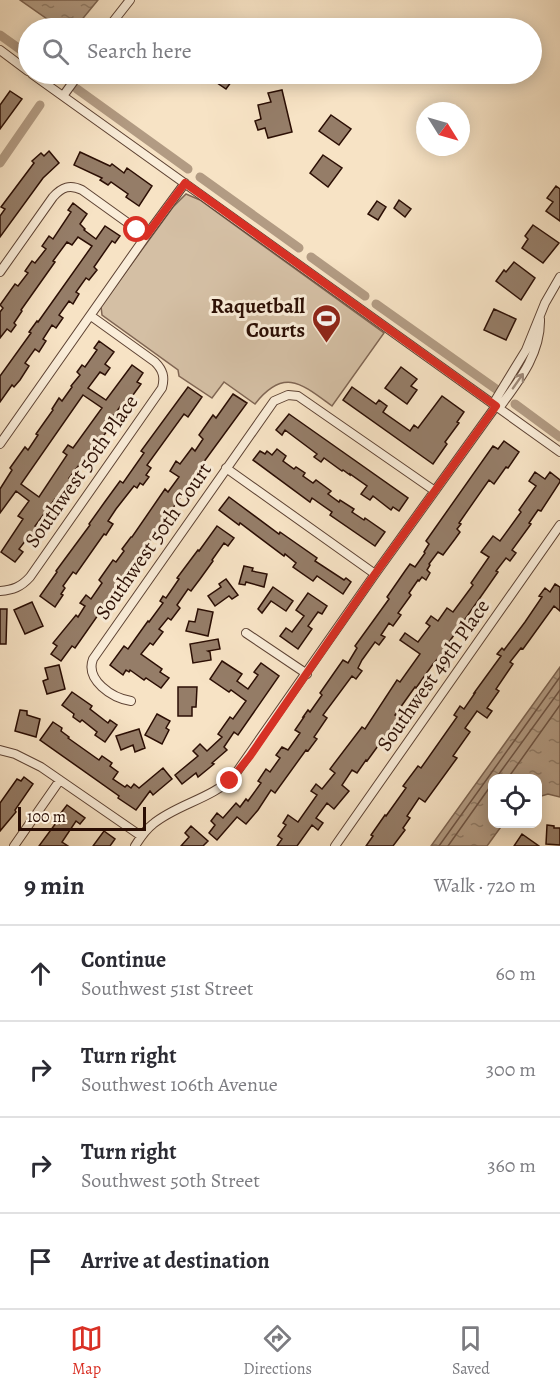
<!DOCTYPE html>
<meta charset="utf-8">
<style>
body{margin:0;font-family:Alegreya,serif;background:#f2f2f3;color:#2b2b33}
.controls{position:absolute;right:18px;bottom:18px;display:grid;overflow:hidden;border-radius:12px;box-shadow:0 3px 15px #0003}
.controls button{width:54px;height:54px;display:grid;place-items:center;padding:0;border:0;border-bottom:2px solid #e1e1e2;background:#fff;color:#2b2b33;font:30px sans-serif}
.compass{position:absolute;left:416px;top:102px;width:54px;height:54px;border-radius:50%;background:#fff;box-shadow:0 3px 15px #0003;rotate:127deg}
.scale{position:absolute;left:18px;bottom:15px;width:128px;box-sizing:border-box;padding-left:6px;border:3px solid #2b0e04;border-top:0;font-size:16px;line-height:21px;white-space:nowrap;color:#2b0e04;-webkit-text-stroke:4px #faedd9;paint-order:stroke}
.stop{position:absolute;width:18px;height:18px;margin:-14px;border:4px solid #d93025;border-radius:50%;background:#fff}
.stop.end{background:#d93025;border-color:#fff;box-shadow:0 2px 6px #0008}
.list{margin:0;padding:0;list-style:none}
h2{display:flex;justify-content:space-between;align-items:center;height:78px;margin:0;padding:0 24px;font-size:26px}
h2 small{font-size:20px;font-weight:400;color:#7c7c81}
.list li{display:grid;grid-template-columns:39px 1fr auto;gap:18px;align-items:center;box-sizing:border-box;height:96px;padding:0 24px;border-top:2px solid #e1e1e2}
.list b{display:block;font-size:22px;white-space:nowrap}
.list p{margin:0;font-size:20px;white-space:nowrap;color:#7c7c81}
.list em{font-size:20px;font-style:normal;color:#7c7c81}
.icon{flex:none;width:33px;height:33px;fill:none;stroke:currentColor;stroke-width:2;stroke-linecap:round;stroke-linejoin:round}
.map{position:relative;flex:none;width:560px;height:846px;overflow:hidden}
.search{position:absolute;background:#fff;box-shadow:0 3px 15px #0003;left:18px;right:18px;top:18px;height:66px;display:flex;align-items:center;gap:15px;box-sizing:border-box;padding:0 21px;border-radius:33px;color:#7c7c81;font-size:22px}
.sheet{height:462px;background:#fff}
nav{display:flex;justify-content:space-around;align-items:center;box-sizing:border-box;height:84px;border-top:2px solid #e1e1e2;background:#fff;font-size:16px;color:#7c7c81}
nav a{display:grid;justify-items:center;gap:3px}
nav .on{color:#d93025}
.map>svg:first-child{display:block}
.green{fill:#d4bfa4;stroke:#806654;stroke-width:1.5}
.water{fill:url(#water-ripples);stroke:#7c6350;stroke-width:1.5}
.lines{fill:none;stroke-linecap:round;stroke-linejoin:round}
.shore{stroke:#6e5444;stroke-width:1.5}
.canal{stroke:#b29b83;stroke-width:9}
.building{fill:#957d68;stroke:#2b0e04;stroke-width:1.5;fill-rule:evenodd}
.street-casing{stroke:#5e4334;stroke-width:10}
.street{stroke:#faedd9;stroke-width:8}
.oneway{stroke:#9d8979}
.route{stroke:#d93025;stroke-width:8}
.labels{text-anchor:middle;stroke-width:6;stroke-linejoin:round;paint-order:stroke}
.poi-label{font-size:21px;font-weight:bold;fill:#2b0e04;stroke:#faedd9;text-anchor:end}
.street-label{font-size:21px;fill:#2b0e04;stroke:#faedd9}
</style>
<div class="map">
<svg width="560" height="846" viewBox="0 0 560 846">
<defs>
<pattern id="water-ripples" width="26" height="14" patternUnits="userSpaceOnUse" patternTransform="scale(1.5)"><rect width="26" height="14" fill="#b29b83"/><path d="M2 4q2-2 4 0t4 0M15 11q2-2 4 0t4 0" fill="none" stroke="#917d69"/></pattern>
</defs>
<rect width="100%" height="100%" fill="#f7e3c5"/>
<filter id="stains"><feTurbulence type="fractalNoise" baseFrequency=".00333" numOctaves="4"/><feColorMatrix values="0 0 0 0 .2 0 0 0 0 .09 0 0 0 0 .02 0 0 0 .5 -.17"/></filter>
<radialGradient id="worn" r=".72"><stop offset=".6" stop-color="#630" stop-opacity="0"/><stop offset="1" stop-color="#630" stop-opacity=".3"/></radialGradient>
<path class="green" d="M186 194 200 200 384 333 332 406C302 384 284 367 255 404L224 382 212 398 179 376 178 370 102 315 101 306 173 207Z"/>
<path class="water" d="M20 0H98L75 28H60Z
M560 667V797L548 794 538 797V778H492V824H503L487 846H431Z"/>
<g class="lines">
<path class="shore" d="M496 778 560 690
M508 778 560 705
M439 846 560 677
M448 846 492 784"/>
<path class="canal" d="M0 35 28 55
M54 74 57 75
M77 89 188 169
M0 163 40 105
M200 177 299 248
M311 257 365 296
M376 304 496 389
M515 404 560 437"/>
</g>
<path class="building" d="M204 74H237L226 89Z
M282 90 292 132 268 138 265 128 258 130 255 121 261 119 258 105 271 102 268 93Z
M10 91 22 99 0 129V105Z
M331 115 351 129 339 145 319 131Z
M49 151 59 163 43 178 0 237V216L5 209 1 207 34 163 32 161 41 153 44 156Z
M80 152 110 166 112 164 124 173 127 168 152 186 139 206 126 197 128 194 111 182 108 185 100 180 102 178 74 165Z
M323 155 342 168 328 187 310 173Z
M556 186 560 189V221L546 211 553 202 547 198Z
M399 200 411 209 405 217 394 208Z
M377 201 386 207 378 220 368 214Z
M73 203 87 214 80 224 85 229 84 230 96 239 105 226 120 236 115 243 112 241 94 267 97 270 89 280 86 278 76 292 79 294 73 304 69 301 59 315 63 318 56 328 52 325 43 339 46 341 39 352 35 349 25 363 29 366 20 380 14 387 12 385 0 402V376L31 333 29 332 37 321 38 322 92 246 78 237 72 245 67 242 53 261 55 262 21 310 22 311 14 323 16 325 11 332 7 329 0 338V312L3 308 0 305 15 284 18 286 28 273 25 271 32 261 35 263 46 249 42 246 49 236 53 239 71 212 68 210Z
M533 225 559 243 543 263 522 248 528 239 525 236Z
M514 262 535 278 521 300 496 281 504 270 506 272Z
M494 309 516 319 506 340 484 330Z
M99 341 114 352 105 364 110 368 105 375 100 372 88 388 106 400 132 365 143 373 137 382 141 384 125 406 122 404 104 429 107 431 91 454 89 452 69 478 73 481 58 501 55 499 35 526 38 528 31 537 29 536 19 549 23 552 15 562 1 552 23 519 18 516 29 501 16 491 0 513V489L12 470 10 468 25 447 28 450 38 435 36 434 53 410 52 409 59 398 62 401 72 387 71 386 80 375 77 372 82 365 85 367 97 350 94 348ZM83 395 102 408 73 448 68 445 63 452 67 455 39 497 21 484Z
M401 367 417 379 411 386 417 390 407 404 385 388Z
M188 387 202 397 188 417 184 414 147 465 151 468 146 475 149 477 143 485 140 483 137 488 134 486 116 509 108 521 113 524 106 535 104 534 76 574 73 572 63 586 65 588 61 594 63 595 55 607 40 596 57 572 56 571 90 525 89 524 104 503 120 481 123 483 144 453 141 451Z
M352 387 376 404 379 400 387 406 383 412 410 431 414 425 418 428 442 396 464 412 457 422 459 423 445 442 447 444 433 464 343 400Z
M233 394 247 403 195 474 196 475 75 648 72 646 61 661 51 654 57 646 53 643 76 615 78 617 85 606 80 603 86 595 91 599 102 583 99 580 113 560 116 562 124 551 122 549 131 537H132L165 489 168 492 179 477 170 471 176 461 180 464 192 448 195 451 203 439 199 435 213 415 216 418Z
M289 414 408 498 399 511 393 507 391 510 373 496 370 500 361 494 367 486 350 474V475L343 470 342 471 324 458 321 462 314 457 317 454 285 430 282 435 276 430Z
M504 441 519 452 508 468 506 467 494 484 489 480 459 523 461 524 457 529 460 532 455 539 443 555 438 552 429 564 430 565 427 570 430 573 426 580 422 577 419 581 418 580 409 593 411 595 398 613 401 615 393 626 389 623 381 635 385 637 379 645 375 642 362 660 358 668 362 671 356 679 352 676 323 715 327 718 314 737 317 739 308 751 306 750 275 793 271 790 258 810 246 824 237 817 217 840 209 833 215 825 211 821 217 813 223 818 236 803 240 807 246 799 248 801 261 783 258 781 266 769 270 772 280 758 276 755 282 747 288 750 300 733 295 730 304 717H303L308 710 310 712 322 695 320 693 343 660 348 663 357 648 355 646 389 599 387 597 405 571 410 564 415 567 425 553 424 552 429 544 426 541 493 446 498 449Z
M277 449 286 456 283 461 294 469 296 467 305 473 303 476 313 483 316 480 331 491 328 494 339 502 340 500 354 509 352 512 364 520 365 518 385 532 375 546 330 515 332 512 312 498 310 502 253 460 260 451 265 454 267 451 272 455Z
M535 472 545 479 550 472 560 480V482L541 511 538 510 529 523 531 524 512 550 516 553 510 561 506 558 496 571 498 572 447 645 449 646 433 664 416 688 415 687 395 715 399 717 367 761 366 760 357 773 352 770 342 785 349 791 334 809 327 803 316 818 323 823 318 830 312 825 297 846H277L282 839 278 836 286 825 283 823 288 815 298 822 317 795 311 791 316 784 322 789 335 773 330 769 362 727 365 729 397 680 400 682 420 654 400 640 405 633 418 642 430 626 426 623 431 616 438 621 447 608 453 612 473 585 471 583 489 557 481 552 493 536 500 541 521 512 519 510 536 486 529 481Z
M229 497 279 534 280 532 317 558 315 561 344 580 346 578 351 582 343 594 317 576 313 581 293 567 296 563 285 554 284 556 240 523 239 525 219 510Z
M217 526 234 538 228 546 224 543 212 560 213 561 200 579 191 591 188 589 177 605 180 608 171 620 168 618 159 629 163 632 153 645 150 643 141 654 162 669 160 672 169 678 161 688 146 678 144 680 130 670 129 672 126 670 123 675 110 665 124 646 128 649 148 621 149 622 163 603 160 601 163 596 166 598 179 579 177 578 198 550 199 551Z
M244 566 253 568 252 571 267 574 264 587 246 582 245 585 239 584Z
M226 579 238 595 232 599 229 596 215 606 208 596 221 587 219 584Z
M555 584 560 587V611L554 606 523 649 521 648 510 662 513 664 496 689 499 691 487 708 492 711 487 718 477 711 465 728 470 732 453 756 457 758 425 802 419 798 407 816 410 818 403 828 405 830 393 846H366L373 836 371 835 385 815 386 816 406 788 403 786 418 766 421 768 457 717 454 715 460 706 464 709 475 693H474L501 656 497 654 502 648 504 650 525 622 542 597 539 596 545 588 550 592Z
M273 587 293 601 286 611 271 601 262 613 258 609Z
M308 593 327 606 322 614 318 612 308 626 312 629 298 649 280 636 286 628 292 632 304 616 296 610Z
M32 602 43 626 25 634 14 610Z
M0 609H7L6 644H0Z
M198 609 213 612 208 636 186 631 189 621 195 622Z
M218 639 220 649 208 651 210 652 211 660 193 663 190 644Z
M222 661 242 674 237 681 248 689 258 675 254 672 261 663 279 676 238 735 234 732 224 747 227 750 212 763 214 764 198 777 196 773 182 784 175 775 198 756 193 751 200 744 207 751 222 737 218 734 230 717 233 719 246 701 231 690 229 692 210 679Z
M59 665 65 689 47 694 43 681 48 679 45 668Z
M178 687H197L196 707H192V716H178Z
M72 692 92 706 90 709 108 723 110 720 117 725 105 742 95 735 97 732 82 720 80 722 73 717 74 714 62 705Z
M20 710 27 711V715L40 719 36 737 15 731Z
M157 714 170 721 166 728 169 730 162 744 145 735Z
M53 722 62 728 61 731 69 737 68 738 99 760 102 756 112 763 110 766 118 772 113 779 125 787 127 785 131 788 134 784 139 788 163 768 172 779 153 795 150 791 136 810 118 798 119 796 40 740Z
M139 729 145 748 135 752 133 745 121 750 116 736Z
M24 777 33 784 15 810 16 812 0 831V803L17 779 21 781Z
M67 805 85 818 80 824 76 821 62 842 68 846H39L56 823 54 822Z
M547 825 554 826V828H560V845L546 844Z
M191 826 208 841 203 846H181L189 837 185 833Z
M104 831 115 839 110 846H93Z
M522 834 539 846H514Z"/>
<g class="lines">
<defs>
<path id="street" d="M108 28 130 0
M0 50 28 71
M32 74 560 452
M63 96 79 74
M0 272 53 197C62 187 70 184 82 190L146 236
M493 404 526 350 545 303 560 277
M499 408C518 382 541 354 540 319
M0 444 146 236 185 183
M226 468 375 574
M0 591C13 590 21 587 30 577L162 388C165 377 163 370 155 362L91 316
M246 633 307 674
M131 701C112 698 85 680 93 659L274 401 288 395 298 396 435 491
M0 750 15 754 41 767 141 836
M14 846 60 780
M135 846C140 838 145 830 153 824 177 804 212 799 234 776L375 574 496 406
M335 846 560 525"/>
</defs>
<use href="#street" class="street-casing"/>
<use href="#street" class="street"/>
</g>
<defs><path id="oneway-shaft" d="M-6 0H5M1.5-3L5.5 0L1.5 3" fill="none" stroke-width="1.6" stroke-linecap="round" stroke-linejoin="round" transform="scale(1.5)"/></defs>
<use class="oneway" href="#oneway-shaft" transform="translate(518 381) rotate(-55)"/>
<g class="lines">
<path class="route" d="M137 230 146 236 185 183 496 406 375 574 250 756 230 781"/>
</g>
<defs>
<symbol id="stadium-pin" viewBox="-11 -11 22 30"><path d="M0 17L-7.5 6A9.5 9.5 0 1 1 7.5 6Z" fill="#8f2418" stroke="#faedd9"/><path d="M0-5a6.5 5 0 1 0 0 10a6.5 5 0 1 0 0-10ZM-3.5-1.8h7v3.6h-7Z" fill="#fff"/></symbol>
</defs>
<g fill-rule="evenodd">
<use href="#stadium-pin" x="310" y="302" width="33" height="45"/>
</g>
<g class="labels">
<g class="poi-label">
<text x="305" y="313">Raquetball<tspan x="305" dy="24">Courts</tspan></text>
</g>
<g class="street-label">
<text transform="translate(81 471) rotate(-55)" y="7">Southwest 50th Place</text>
<text transform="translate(153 541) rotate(-55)" y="7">Southwest 50th Court</text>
<text transform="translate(433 675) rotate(-55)" y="7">Southwest 49th Place</text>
</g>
</g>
<rect width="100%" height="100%" filter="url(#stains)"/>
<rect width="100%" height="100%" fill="url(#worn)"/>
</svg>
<div class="controls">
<button><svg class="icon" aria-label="locate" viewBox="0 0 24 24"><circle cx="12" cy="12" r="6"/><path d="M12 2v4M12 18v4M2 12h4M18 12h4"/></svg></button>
</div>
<svg class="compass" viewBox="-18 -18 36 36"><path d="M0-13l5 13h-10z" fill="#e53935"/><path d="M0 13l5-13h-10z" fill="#7c7c81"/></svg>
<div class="scale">100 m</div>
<div class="stop" style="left:137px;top:230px"></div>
<div class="stop end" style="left:230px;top:781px"></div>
<div class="search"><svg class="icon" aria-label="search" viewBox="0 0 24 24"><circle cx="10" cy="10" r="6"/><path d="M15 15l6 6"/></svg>Search here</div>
</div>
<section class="sheet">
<h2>9 min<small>Walk · 720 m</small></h2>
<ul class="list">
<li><svg class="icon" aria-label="ahead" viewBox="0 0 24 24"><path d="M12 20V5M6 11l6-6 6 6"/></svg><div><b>Continue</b><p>Southwest 51st Street</p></div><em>60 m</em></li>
<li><svg class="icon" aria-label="right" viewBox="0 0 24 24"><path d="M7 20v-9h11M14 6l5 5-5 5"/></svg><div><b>Turn right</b><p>Southwest 106th Avenue</p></div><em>300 m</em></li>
<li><svg class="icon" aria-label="right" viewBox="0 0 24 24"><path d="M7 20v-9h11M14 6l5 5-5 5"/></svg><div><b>Turn right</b><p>Southwest 50th Street</p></div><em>360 m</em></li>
<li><svg class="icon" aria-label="arrive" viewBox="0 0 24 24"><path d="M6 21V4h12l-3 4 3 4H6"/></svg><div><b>Arrive at destination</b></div></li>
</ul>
</section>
<nav>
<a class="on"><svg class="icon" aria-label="map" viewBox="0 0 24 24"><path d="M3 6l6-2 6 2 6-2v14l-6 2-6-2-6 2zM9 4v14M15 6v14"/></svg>Map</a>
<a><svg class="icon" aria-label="directions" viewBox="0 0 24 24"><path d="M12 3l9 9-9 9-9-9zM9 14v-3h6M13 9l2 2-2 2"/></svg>Directions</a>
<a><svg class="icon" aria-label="saved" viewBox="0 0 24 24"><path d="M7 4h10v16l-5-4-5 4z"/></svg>Saved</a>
</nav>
